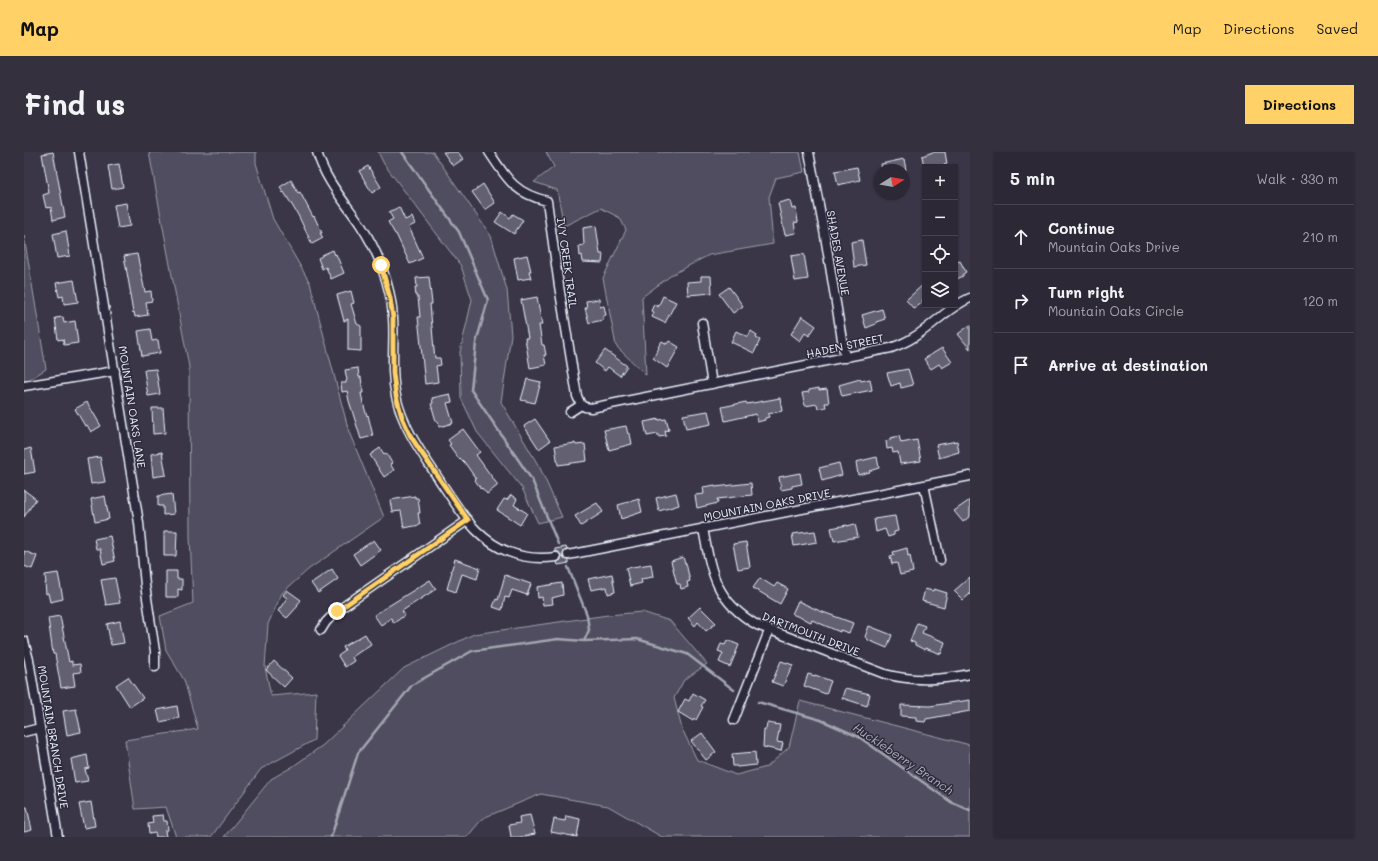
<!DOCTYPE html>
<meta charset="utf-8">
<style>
body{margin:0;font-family:Mali,sans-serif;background:#34303e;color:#f1f3f6}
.controls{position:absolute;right:12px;top:12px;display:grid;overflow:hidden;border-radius:0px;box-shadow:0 1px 3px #0004}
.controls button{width:36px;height:36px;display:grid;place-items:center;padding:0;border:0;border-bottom:1px solid #484451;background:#2c2836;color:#f1f3f6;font:20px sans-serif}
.compass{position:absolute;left:850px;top:12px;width:36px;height:36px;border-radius:50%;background:#2c2836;box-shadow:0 1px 3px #0004;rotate:79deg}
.stop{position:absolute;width:12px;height:12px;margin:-9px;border:3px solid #ffd166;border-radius:50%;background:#fff}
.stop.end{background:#ffd166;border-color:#fff;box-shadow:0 1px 4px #0008}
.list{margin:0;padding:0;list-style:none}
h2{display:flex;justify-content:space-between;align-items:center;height:52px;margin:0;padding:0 16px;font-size:17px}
h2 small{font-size:13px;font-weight:400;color:#a6a6ad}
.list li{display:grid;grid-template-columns:26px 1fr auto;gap:12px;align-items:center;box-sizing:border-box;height:64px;padding:0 16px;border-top:1px solid #484451}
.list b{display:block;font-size:15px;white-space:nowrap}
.list p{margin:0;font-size:13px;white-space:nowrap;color:#a6a6ad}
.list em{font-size:13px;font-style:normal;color:#a6a6ad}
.icon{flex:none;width:22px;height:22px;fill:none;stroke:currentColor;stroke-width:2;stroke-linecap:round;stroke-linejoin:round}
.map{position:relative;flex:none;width:946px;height:685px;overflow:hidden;border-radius:0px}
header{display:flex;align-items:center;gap:24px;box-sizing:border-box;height:56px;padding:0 20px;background:#ffd166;color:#111}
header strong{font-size:19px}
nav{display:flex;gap:22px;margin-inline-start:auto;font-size:14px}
.intro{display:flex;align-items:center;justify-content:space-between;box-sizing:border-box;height:96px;padding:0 24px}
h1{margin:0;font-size:28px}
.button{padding:10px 18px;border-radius:0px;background:#ffd166;color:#111;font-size:14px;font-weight:700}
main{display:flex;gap:24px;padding:0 24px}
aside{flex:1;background:#2c2836;border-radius:0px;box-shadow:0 1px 3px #0004}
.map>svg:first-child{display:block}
.green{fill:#504e5f;stroke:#9ca0ac}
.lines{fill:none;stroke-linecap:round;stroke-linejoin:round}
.stream{stroke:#a2a6b1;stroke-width:2.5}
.building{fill:#636171;stroke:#e8f1f8}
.minor-casing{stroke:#e8f1f8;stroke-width:11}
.minor{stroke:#2f2a3d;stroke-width:8}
.route{stroke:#ffd166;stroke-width:5}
.labels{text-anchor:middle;stroke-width:3;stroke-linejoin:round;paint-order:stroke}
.street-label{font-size:11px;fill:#e8f1f8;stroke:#2f2a3d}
.water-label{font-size:12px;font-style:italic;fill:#aeb2bd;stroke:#2f2a3d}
</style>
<header>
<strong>Map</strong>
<nav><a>Map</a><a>Directions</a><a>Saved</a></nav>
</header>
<div class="intro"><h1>Find us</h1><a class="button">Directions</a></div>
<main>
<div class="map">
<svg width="946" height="685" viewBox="0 0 946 685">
<rect width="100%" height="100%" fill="#3a3648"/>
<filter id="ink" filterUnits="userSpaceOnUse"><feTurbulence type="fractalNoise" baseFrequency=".025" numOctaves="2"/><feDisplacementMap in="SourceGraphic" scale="8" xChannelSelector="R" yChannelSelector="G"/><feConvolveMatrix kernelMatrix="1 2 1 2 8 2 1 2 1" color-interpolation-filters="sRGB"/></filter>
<g filter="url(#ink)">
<path class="green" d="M125 0H232V11L249 67 286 131 325 280 360 365 285 417 258 441 244 472 241 515 247 544 292 540 290 588 237 617 187 685H152L142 655 111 657 101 588 174 577 160 528 142 498 136 464 169 451 166 384 165 215Z
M354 0H409L467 84 483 138 487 183 477 250 516 316 538 365 514 371 498 336 453 280 437 246 436 200 448 148 437 114 360 12Z
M522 0H776L780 20 752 26 745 45 749 92 685 103 649 122 618 145 622 223 592 194 579 126 602 78 596 66 577 56 540 74 533 38 510 30 530 15Z
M0 84 22 217 6 227 0 228Z
M618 460 646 469 683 512 660 528 650 546 658 577 673 608 712 623 743 615 765 595 776 549 946 593V685H638L584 654 517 642 459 666 443 685H200L247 627 268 615 299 593 380 516 450 482 584 463Z"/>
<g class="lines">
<path class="stream" d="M378 0 435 80 464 148 452 191 447 238 508 328 534 392
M544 415 563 463 565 478 560 489
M734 550 797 568 835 585 927 650 946 658
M307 685 334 601 388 533 448 499 534 487 560 489 613 487 663 502 710 538"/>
</g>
<path class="building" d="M29 0 41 65 29 68 27 55 22 56 19 43 25 41 18 2Z
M419 0H434L439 7 429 14Z
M909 0H921L923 12 920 13V15H900L898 4Z
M880 7 882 18H858L857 12Z
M95 12 99 35 88 37 84 14Z
M344 14 357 35 348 41 335 19Z
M833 15 836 28 814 33 811 19Z
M267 28 274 41 276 40 289 65 290 64 298 81H296L299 86 288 92 274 63 260 40 259 41 256 35Z
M459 32 471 51 461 58 448 40Z
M766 48 768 57 772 56 774 70 770 71 772 81 761 83 754 51Z
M102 51 106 74 94 76 90 53Z
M375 55 381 68 388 65 391 72 385 75 399 106 386 112 372 82H371L364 70 369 67 365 60Z
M478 60 486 66 489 62 499 68 490 82 471 70Z
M572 74 576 102H579L578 111 559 110 558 103 556 104 555 94 560 93 559 76Z
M42 79 46 104 33 106 29 82Z
M838 88 842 113 830 115 827 90Z
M309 98 311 103 312 102 320 121 307 127 302 115 298 117 294 106 298 104V103Z
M113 102 121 140 127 139 128 149 122 150 124 163 111 165 110 160 109 161 106 143H107L100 104Z
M780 102 784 127 771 129 767 104Z
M503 103 507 119H505L507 126 494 128 490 106Z
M931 107 933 110 936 109 942 120 939 122V124L931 128Z
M677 124H687L688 141 664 143 663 130 677 129Z
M405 125 408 152H406L410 198 411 206H416L417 213 412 214 414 230 401 232 394 165H396L394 145H392L391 135H393L392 126Z
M50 128 54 150 40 152 39 144 35 145 32 131Z
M901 131V146L898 148 899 150 890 157 882 148Z
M705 135 719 154 709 161 695 142Z
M327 139 330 151 327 152 333 172 337 174V199L324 198V167L320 169 313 143Z
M639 144 652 150 641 171 628 165 630 160 627 159 630 152 634 155Z
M513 145 518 173H515L518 193H520L522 203H520L522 213 506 216 501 186H504L497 148Z
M575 147 576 155 580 154 582 163 579 164V168L565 171 561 156H563L562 149Z
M858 157 861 167 852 170V172L842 176 838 163Z
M778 164 792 174 785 184 781 181 776 189 767 182Z
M39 165 40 171 51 169 54 191 40 193 39 187 34 188 31 166Z
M946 173V197L934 182Z
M126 177 128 189 134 188 136 201 118 204 114 179Z
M712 179 724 185 727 179 733 183 732 186 736 188 730 201 707 190Z
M638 189 643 192 645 189 655 195 643 216 629 206 635 196 634 195Z
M918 196 928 210 918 216 915 212 907 217 900 207Z
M581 198 603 214 596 224 584 215 581 219 571 211Z
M334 216 335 225H337L339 241H337L339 251 343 264 344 263 349 284 337 287 325 249 323 239 318 240 317 231H322V229L323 228 321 218Z
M132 217 136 242 124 244 120 218Z
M884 217 889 233 877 236 876 231 867 234 863 221Z
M503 227 517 230 511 251 497 248Z
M836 227 837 229 846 227 848 238 818 244 815 233Z
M795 236V238L803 237 805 251H801L802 255 794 257 793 252 781 254 778 241 785 240V238Z
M426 242 428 250 423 251 429 271 415 275 414 269H412L407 252 409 251 408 246Z
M756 246 758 259 744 262 745 265 741 266V268L733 270 732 262 701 269 698 255 722 250 723 252Z
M63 250 77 274 67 280 63 273 61 274 51 257Z
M128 256H139L141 281 129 282Z
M684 259 687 272 662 277 659 263Z
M511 267 526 289 515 297 500 274Z
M635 267V268L642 267 645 278 641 279 642 284 634 285V282L623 284 620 270Z
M602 274 604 282H606L608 292 585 298 580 278Z
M439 277 456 300 452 303 473 332V334L463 342 458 336 457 337 451 328 452 327 441 311 436 306 435 307 425 293 427 292 424 288Z
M875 284 877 291 893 288 897 309 876 312 874 300 869 301 868 296 863 297 862 289 866 288V286Z
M933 289 935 300 915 306 912 293Z
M551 291 552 293 561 292 563 309 534 313 531 294Z
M7 296 11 320 0 322V298Z
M356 296 360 302 362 301 368 311 366 312 370 318 360 325 346 303Z
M138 300 142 323 129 325 127 302Z
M76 305 81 330 67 332 63 307Z
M853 305 855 316 845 319 846 320 834 323 832 310Z
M815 311 818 323 798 329 795 316Z
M776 321 778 332 768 334V336L757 338 755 325Z
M727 331 728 343 693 347 694 351 673 356 671 343 680 342 679 335 691 333V335Z
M0 338 12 347 0 365Z
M652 341 655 353 635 359 632 346Z
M148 342 150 362 139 363V354H134V344Z
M487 343 493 347 490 353 503 361 496 373 473 358 480 347 483 348Z
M81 344 85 367 71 370 67 347Z
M391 344V346H394L396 361H394L396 373 380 376 377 359 368 360 366 348Z
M615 347 618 360 597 367 594 353Z
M946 348V364L939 370 930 359Z
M573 351 579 360 557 374 551 364Z
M871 364 874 379 870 380V383L864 385 861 377 852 380 850 367Z
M831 372 834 385 810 389 807 376 823 373V374Z
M140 379H153L152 404H140Z
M791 379 793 390 770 394 768 382Z
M86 384 91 409 79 412 76 397H72L70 387Z
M350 388 357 398 336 413 329 402Z
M722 390 726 415 714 417 709 392Z
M542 395 543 398 540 399 539 404 540 407 545 408V411L534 413 533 410 537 408V404L535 400H531V397Z
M883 396 884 404 886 403 889 420 876 423 873 411 868 412 866 404 870 403 869 400Z
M0 399 13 404 8 417 0 414Z
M659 405 661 412 662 411 666 429 663 430 664 435 657 437 656 432H653L647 409Z
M431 407 456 416 453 427 438 422 432 440 423 437 428 419H427Z
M627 412 629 425 617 427 618 431 606 434 602 416Z
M308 417 314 427 294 441 287 431Z
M142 419H153V427H158V438L154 437V445H142Z
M34 421 39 447 26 450 24 441 22 442 21 431H22L21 423Z
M588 422 591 440 584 442 583 435 567 438 564 427Z
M481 423 507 432 503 443 488 438 485 446 481 445 478 458 469 455 472 447 474 448Z
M946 425V442L939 448 930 439Z
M91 426 96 451 82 453 77 428Z
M736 426 750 435 753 431 764 437 756 452 729 436Z
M406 428 412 437 378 459 381 463 370 471 367 466 357 473 350 463Z
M538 431 539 443 528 446 529 452 519 453 518 445 514 446 513 435Z
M901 437 909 439 910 437 923 441 920 455 898 449Z
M263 438 277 448 273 453 274 454 263 466 254 459 263 446 259 443Z
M774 449 796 459 829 471 825 481 816 478V480L788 468 787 470 768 462Z
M676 455 692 471 682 479 674 470 671 474 664 466Z
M36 464 45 510 48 509V513L56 512 57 520 49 521 51 534 37 536 31 502H29L24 466Z
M96 469 100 491 87 493 83 472Z
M893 471 901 474 898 481 921 490 917 502 901 496V498L891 493V491L886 489Z
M845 474 868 483 863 496 844 488V487L841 485Z
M341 482 347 492 328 505 330 509 321 515 314 504 321 499 319 495Z
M703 488 715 493 706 515 695 510 699 501 694 499 697 492 701 493Z
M250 509 268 526 260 535 242 518Z
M757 509 769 513 759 534 748 530Z
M784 522 791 524V523L807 529 802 542 780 534Z
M104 525 119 546 106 555 92 533Z
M821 536 846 542 843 554 818 546Z
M669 541 681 548 677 554 679 555 672 568 670 567 669 569 654 560 661 547 665 549Z
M946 548V559L902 567 901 570 892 569V565L877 564V553L906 554Z
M153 554 155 566 136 570 133 558Z
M52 557 57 580 43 583 39 559Z
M743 571 756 573 753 590 759 591 757 599 739 595 740 577H742Z
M678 581 692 600 682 608 667 589Z
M731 600 732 613 713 615V614H709L708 602Z
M63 603 65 616 61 617 64 629 51 631 47 607Z
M67 650 71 674 60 676 55 652Z
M0 655H3L8 678 0 680Z
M139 663 140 669H143L144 678 141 679 142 685H132L131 681 125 682 124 672 129 671 128 664Z
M506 663 511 682 496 685H487L485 673 496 671 495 665Z
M542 664 556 667 553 685 527 680 530 667 541 669Z"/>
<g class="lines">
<defs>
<path id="minor" d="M55 0 115 371 121 433 131 499V515
M293 0C301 28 320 49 336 72 345 86 353 100 358 116 364 132 368 148 369 166 371 192 366 218 372 244 379 277 400 304 418 332 429 348 439 365 452 378 461 387 474 396 485 400 500 406 517 407 532 405
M465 0C483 27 490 41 523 49L535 134 553 244 557 253
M785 0 801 84 821 206
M678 171 688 232
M0 234 91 219
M557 253 561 255 567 256 867 196C875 193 883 190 890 185 910 173 923 156 946 146
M546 260 557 253
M900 333 916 408
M679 376C687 420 691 449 733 473L861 522C890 530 917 528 946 522
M544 403 946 324
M297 478 302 470 313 459 444 368
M0 489 5 508 34 685
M710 568 745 479
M0 580 16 576"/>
</defs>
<use href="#minor" class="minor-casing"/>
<use href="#minor" class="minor"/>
</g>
</g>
<g class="lines" filter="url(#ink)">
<path class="route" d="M313 459 444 368 395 297 386 283 378 265 372 244 369 221V166L366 146 357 113"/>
</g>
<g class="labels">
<g class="street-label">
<text transform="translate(814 101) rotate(80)" y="4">SHADES AVENUE</text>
<text transform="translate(543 111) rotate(82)" y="4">IVY CREEK TRAIL</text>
<text transform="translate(821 194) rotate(-12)" y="4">HADEN STREET</text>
<text transform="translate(108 255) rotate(81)" y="4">MOUNTAIN OAKS LANE</text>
<text transform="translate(743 353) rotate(-11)" y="4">MOUNTAIN OAKS DRIVE</text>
<text transform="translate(787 482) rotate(21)" y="4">DARTMOUTH DRIVE</text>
<text transform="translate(29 585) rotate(81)" y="4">MOUNTAIN BRANCH DRIVE</text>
</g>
<g class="water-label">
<text transform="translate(879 607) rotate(34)" y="4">Huckleberry Branch</text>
</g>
</g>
</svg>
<div class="controls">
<button>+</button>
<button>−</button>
<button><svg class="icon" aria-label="locate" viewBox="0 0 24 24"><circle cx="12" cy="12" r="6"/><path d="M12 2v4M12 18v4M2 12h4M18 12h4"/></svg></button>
<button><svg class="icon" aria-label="layers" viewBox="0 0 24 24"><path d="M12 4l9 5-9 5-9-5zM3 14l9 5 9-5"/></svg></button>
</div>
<svg class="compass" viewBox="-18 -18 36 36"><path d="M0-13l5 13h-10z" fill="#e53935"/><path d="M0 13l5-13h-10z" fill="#a6a6ad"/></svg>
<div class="stop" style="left:357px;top:113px"></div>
<div class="stop end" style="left:313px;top:459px"></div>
</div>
<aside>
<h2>5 min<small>Walk · 330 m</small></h2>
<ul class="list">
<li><svg class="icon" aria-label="ahead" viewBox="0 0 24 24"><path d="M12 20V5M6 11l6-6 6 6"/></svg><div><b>Continue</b><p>Mountain Oaks Drive</p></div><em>210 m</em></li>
<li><svg class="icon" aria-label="right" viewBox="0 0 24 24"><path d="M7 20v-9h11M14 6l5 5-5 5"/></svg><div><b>Turn right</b><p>Mountain Oaks Circle</p></div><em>120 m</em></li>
<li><svg class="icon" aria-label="arrive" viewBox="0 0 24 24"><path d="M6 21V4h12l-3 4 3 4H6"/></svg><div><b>Arrive at destination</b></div></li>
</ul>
</aside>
</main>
